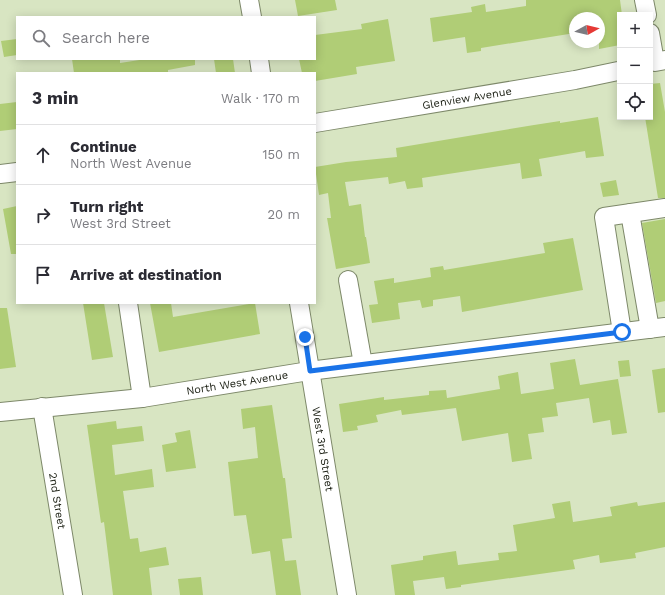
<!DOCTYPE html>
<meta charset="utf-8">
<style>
body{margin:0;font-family:"Work Sans",sans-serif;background:#f2f2f3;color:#2b2b33}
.controls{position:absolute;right:12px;top:12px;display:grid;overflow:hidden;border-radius:0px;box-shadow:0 2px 10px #0003}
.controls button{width:36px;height:36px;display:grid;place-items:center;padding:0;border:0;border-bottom:1px solid #e1e1e2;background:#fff;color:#2b2b33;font:20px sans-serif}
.compass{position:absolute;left:569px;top:12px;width:36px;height:36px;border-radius:50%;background:#fff;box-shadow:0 2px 10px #0003;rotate:82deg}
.stop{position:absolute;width:12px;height:12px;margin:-9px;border:3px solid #1a73e8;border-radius:50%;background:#fff}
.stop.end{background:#1a73e8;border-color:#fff;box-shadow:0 1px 4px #0008}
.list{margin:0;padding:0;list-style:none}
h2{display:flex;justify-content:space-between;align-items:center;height:52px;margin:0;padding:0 16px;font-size:17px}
h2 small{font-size:13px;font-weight:400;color:#7c7c81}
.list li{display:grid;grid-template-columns:26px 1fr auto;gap:12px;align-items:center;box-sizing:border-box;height:60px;padding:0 16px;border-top:1px solid #e1e1e2}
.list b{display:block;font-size:15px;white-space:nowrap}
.list p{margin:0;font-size:13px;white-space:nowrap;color:#7c7c81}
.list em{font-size:13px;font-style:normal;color:#7c7c81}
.icon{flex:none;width:22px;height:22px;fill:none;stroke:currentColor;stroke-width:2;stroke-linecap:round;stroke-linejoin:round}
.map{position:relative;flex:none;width:665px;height:595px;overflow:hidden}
.search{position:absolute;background:#fff;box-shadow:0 2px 10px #0003;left:16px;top:16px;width:300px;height:44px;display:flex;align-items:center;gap:10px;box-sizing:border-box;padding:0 14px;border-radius:0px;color:#7c7c81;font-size:15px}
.panel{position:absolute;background:#fff;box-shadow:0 2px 10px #0003;left:16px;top:72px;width:300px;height:232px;border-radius:0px}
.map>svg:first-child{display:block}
.building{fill:#b0cd76}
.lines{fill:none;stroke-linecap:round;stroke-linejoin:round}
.minor-casing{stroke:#7d8869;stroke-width:20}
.minor{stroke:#fff;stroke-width:18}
.route{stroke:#1a73e8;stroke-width:5}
.labels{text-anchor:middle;stroke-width:4;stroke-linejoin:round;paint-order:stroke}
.street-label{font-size:11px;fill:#191d11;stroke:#d8e5c2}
</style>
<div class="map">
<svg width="665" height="595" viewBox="0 0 665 595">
<rect width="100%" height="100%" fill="#d8e5c2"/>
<path class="building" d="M295 0H335L337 10 298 16Z
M526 0H620L622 15H620V45L599 49V18H575V33L481 48V51L467 53 465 37 433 42 430 18 472 12 471 7 485 4 486 12 526 6Z
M388 19 395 61 356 67 357 74 315 81V73H302L299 59H315V35L362 29 361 24Z
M17 39V55L4 57 1 41Z
M72 59H120V63L146 59H195V65L168 70V73H74Z
M214 59H233L235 73H216Z
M660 83 665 112V198H658L645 117H650V84Z
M17 102V129L0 131V104Z
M598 117 604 156 586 158 585 151 539 159 542 176 522 179 520 163 422 178 423 187 407 189 405 181 389 184 388 177 345 182 349 206 361 204 365 237H366L370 263 336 269 327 218H331L328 193 319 195 315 167 346 162 397 157 396 148 534 125 560 121V123Z
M616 180 619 195 603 197 600 183Z
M17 206V254H11L3 209Z
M665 219V301L656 303 642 223Z
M573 238 583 290 462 312 460 296 433 300V306L422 308 420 300 398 303 400 319 372 323 369 305 378 304 374 281 394 278V283L431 277 430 268 443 266 444 270 545 253 543 243Z
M83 303H104L113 357 92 360Z
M150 303H171L173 317 255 303 260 334 159 352Z
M0 308H7L16 367 0 369Z
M575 359 580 385 618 379 627 433 612 435 610 420 593 423 589 398 556 403 558 416 542 418 544 432 528 434 532 459 512 462 508 433 462 441 456 408 402 415 401 410 376 415 378 422 357 426 358 430 343 432 339 404 384 397V400L429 395V391L446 390 447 398 500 389 498 376 518 372 521 394 554 389 550 363Z
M629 360 631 376 620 377 618 361Z
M665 368V412L658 413 652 370Z
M272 405 283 478H285L292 538 282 539 285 561 296 560 301 595H276L270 551 252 554 246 515 234 516 228 462 258 458 255 427 243 429 241 409Z
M116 421 117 429 142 426 144 441 112 445 115 475 152 469 154 487 123 491 130 539 138 538 140 552 166 547 169 565 149 568 152 595H113L104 522 101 523 87 425Z
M190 430 196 468 166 472 162 445 177 442 175 433Z
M570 501 573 522 612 516 610 507 637 502 638 506 665 502V547L635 553 636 558 600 563 599 555 573 560 575 569 461 585V587L446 589 444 577 413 581 415 595H395L391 565 423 560V556L456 551 458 565 499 560 498 553 517 551 513 525 555 518 552 504Z
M201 577 203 595H180L178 579Z"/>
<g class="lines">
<defs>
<g id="minor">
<path d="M249 0 252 17"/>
<path d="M644 0 647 15"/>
<path d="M650 33 655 62 665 60"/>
<path d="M259 59 261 73"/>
<path id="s1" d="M315 123 575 80 618 71"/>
<path d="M0 174 17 172"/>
<path d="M630 213 650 329"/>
<path d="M348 280 363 364"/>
<path d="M128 303 142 398"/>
<path id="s2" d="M299 303 347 595"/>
<path d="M622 332 604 217 665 208"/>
<path id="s3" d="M42 407 73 595"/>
<path id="s4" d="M0 412 142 398 309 371 665 327"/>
</g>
</defs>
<use href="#minor" class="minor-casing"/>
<use href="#minor" class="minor"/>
</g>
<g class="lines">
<path class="route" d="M305 337 310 371 622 332"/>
</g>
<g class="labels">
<g class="street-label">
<text dy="4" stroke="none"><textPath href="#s1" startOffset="154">Glenview Avenue</textPath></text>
<text dy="4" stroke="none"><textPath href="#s4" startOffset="239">North West Avenue</textPath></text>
<text dy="4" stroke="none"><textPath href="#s2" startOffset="148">West 3rd Street</textPath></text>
<text dy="4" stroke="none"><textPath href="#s3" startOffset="95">2nd Street</textPath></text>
</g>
</g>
</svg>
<div class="controls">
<button>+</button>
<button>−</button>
<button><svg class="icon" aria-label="locate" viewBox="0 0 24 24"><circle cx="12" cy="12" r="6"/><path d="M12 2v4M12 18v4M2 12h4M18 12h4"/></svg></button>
</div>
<svg class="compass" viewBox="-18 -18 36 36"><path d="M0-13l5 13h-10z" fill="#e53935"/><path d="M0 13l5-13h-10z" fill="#7c7c81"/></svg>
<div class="stop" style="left:622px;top:332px"></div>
<div class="stop end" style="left:305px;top:337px"></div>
<div class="search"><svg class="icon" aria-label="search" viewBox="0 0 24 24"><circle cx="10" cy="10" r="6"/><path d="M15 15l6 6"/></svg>Search here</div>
<section class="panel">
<h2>3 min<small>Walk · 170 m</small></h2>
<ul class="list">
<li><svg class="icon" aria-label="ahead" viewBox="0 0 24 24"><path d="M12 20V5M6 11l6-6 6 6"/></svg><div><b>Continue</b><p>North West Avenue</p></div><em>150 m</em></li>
<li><svg class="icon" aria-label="right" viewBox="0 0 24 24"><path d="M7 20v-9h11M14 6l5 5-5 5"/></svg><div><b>Turn right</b><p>West 3rd Street</p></div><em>20 m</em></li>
<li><svg class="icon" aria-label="arrive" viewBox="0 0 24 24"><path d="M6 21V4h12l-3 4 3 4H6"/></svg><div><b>Arrive at destination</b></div></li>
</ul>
</section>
</div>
